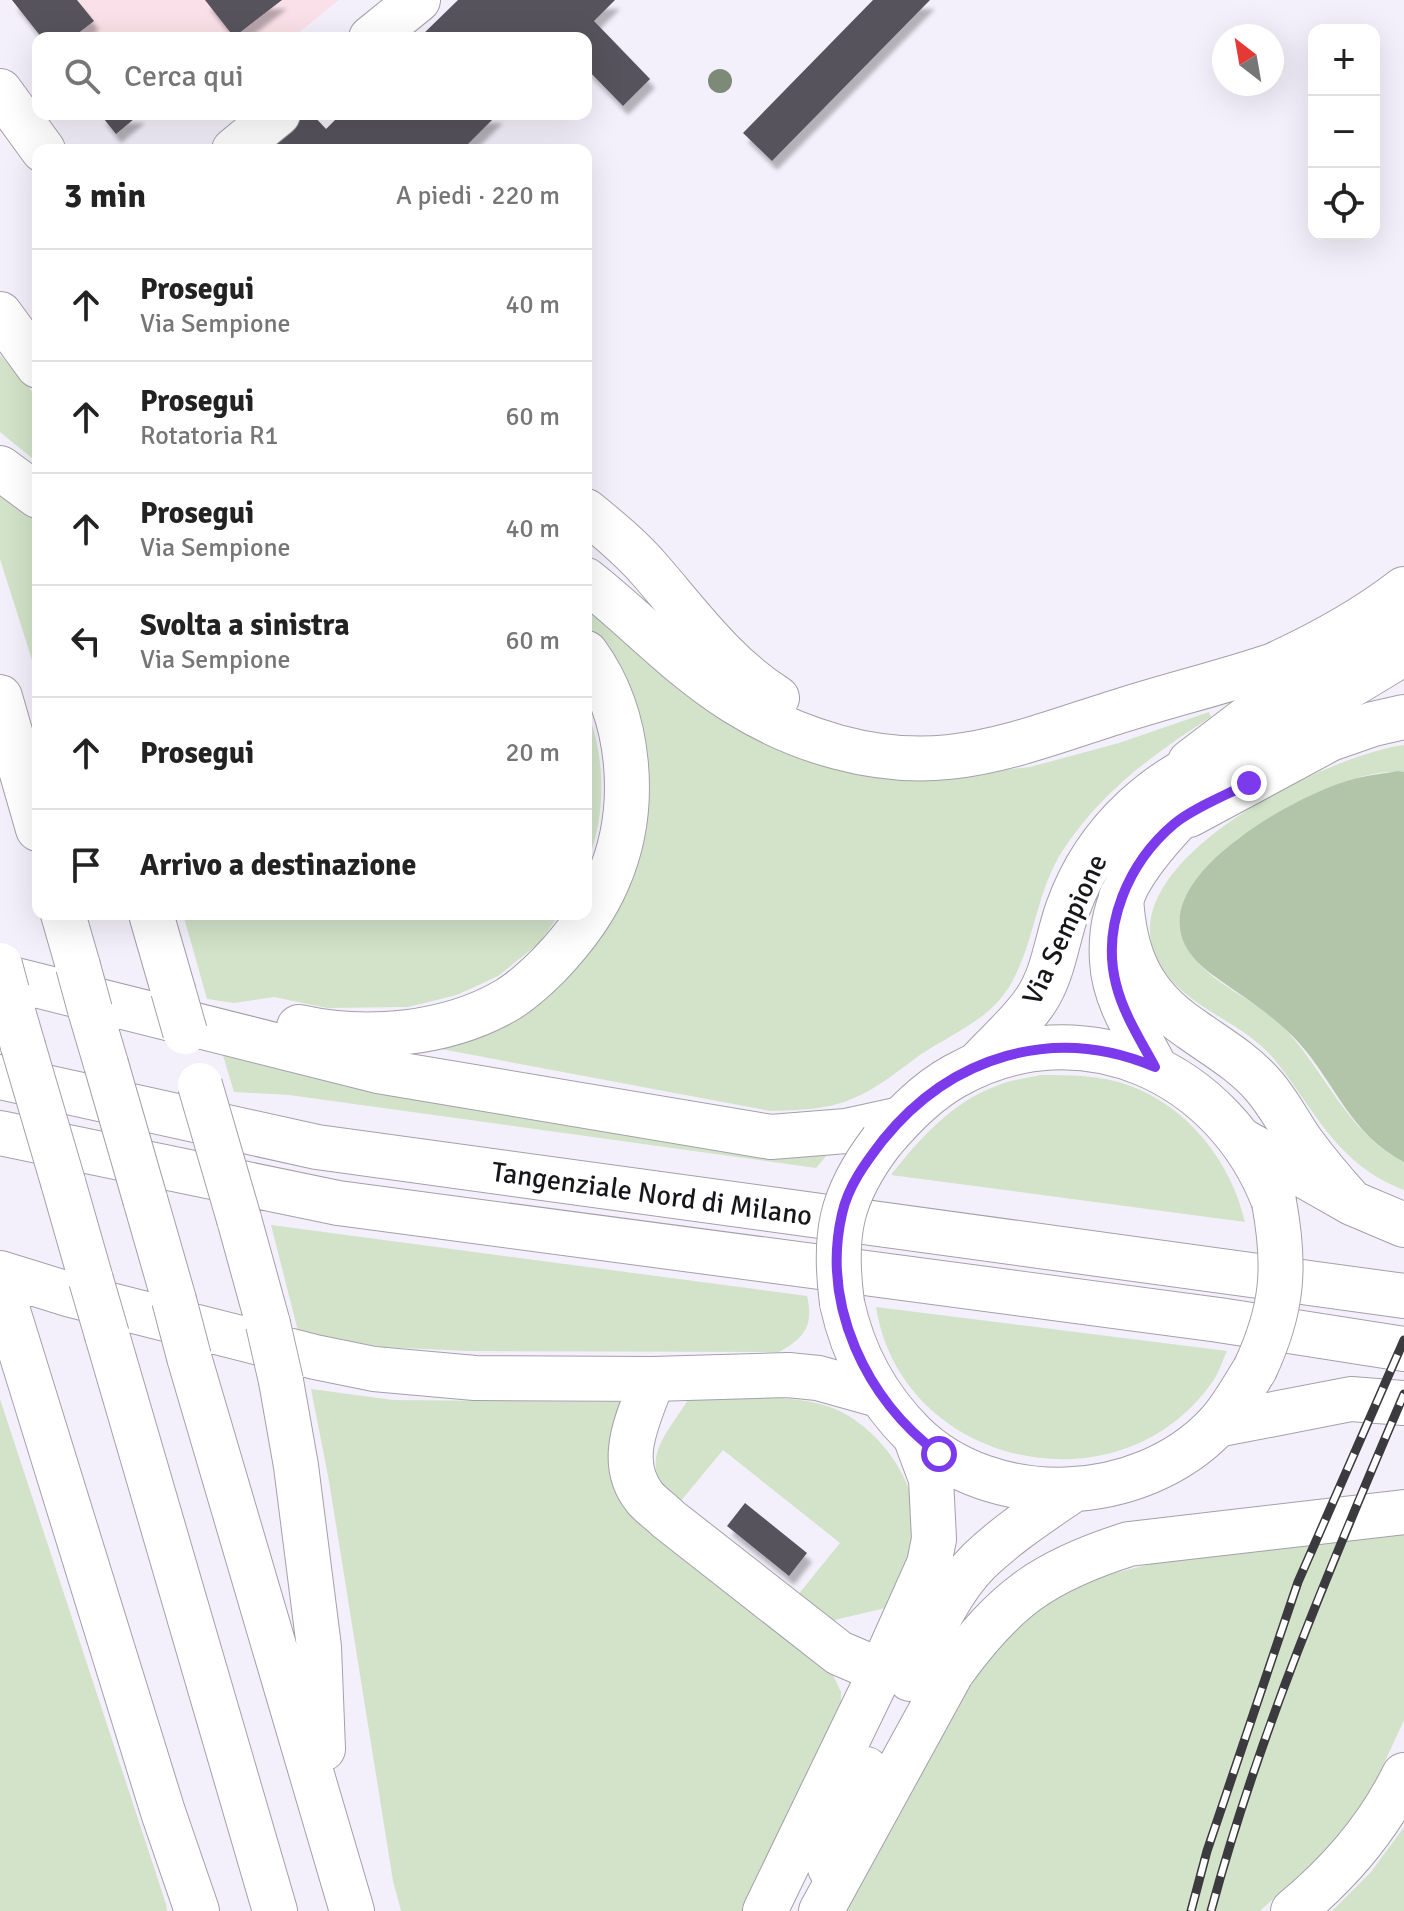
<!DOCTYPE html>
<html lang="it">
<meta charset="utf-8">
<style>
body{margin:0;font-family:Signika,sans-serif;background:#f2f2f2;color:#222}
.controls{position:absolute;right:24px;top:24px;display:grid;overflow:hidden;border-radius:16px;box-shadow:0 8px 32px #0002}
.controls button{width:72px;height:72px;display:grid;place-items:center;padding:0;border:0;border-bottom:2px solid #e0e0e0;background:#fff;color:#222;font:40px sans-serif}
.compass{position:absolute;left:1212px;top:24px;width:72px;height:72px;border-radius:50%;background:#fff;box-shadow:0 8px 32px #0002;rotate:329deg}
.stop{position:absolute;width:24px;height:24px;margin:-18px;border:6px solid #7c3aed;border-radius:50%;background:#fff}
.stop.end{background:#7c3aed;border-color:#fff;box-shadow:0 2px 8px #0008}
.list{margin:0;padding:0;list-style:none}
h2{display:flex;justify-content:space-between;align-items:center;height:104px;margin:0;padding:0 32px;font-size:34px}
h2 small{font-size:26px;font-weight:400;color:#767676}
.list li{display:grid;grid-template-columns:52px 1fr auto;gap:24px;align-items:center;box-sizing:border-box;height:112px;padding:0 32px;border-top:2px solid #e0e0e0}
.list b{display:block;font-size:30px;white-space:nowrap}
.list p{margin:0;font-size:26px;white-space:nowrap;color:#767676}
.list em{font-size:26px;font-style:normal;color:#767676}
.icon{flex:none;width:44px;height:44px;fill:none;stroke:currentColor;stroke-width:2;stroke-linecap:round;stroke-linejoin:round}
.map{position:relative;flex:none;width:1404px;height:1911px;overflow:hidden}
.search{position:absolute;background:#fff;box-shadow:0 8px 32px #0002;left:32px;top:32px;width:560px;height:88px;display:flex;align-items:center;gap:20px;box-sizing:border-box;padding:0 28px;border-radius:16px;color:#767676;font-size:30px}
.panel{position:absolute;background:#fff;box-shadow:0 8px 32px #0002;left:32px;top:144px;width:560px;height:776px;border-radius:16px}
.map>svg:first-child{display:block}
.industrial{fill:#fae0e8}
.green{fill:#d2e3c9}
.forest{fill:#b2c5a8}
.building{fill:#56535c;filter:url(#shadow)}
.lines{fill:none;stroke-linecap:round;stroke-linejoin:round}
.minor-casing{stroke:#a4a0ab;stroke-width:46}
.major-casing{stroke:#a4a0ab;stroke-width:46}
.highway-casing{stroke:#a4a0ab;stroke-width:46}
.minor{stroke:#fff;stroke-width:44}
.major{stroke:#fff;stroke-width:44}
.highway{stroke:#fff;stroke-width:44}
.rail-casing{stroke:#3b3a3f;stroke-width:9}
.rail{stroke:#fff;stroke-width:6;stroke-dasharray:18;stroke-linecap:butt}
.major-bridge-casing{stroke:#a4a0ab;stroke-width:46;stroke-linecap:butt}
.highway-bridge-casing{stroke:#a4a0ab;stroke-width:46;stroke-linecap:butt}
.major-bridge{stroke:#fff;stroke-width:44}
.highway-bridge{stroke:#fff;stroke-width:44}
.tree{fill:#7d8a77}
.route{stroke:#7c3aed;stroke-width:10}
.labels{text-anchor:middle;stroke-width:8;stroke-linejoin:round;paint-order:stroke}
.street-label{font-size:28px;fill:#17161a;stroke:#fff}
</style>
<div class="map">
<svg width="1404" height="1911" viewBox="0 0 1404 1911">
<defs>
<filter id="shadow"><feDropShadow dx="5" dy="9" stdDeviation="2" flood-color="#0004"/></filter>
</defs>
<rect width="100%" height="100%" fill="#f4f0fb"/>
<path class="industrial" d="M12 0H339L292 38H42Z"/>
<path class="green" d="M0 355 38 398V463L0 432Z
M0 494 38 515V679L0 559Z
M586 602 704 700 973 773 1030 767 1119 743 1209 712 1211 717C1152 755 1102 791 1063 850 1037 890 1035 939 1013 980 993 1019 954 1032 920 1055 899 1070 878 1088 854 1098 828 1110 798 1110 770 1111L441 1049V1041L622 883 603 645 586 622Z
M586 709C606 754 607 819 586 864Z
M1404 745V772C1355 769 1303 799 1263 823 1255 829 1245 833 1237 839 1223 851 1211 873 1200 888 1189 903 1174 915 1181 935 1195 978 1248 994 1279 1023 1324 1066 1345 1133 1404 1162V1190C1336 1164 1316 1111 1274 1059 1240 1018 1180 1008 1156 957 1111 859 1331 754 1404 745Z
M183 914H560L538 944 498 976 457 995 408 1007 327 1008 274 997 234 1003 207 999Z
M218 1039 833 1148 816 1168 289 1095 234 1092Z
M1041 1075C1070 1075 1100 1075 1128 1085 1187 1106 1231 1161 1245 1222L891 1175C920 1138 953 1101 999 1085 1012 1080 1027 1078 1041 1075Z
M271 1225 807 1296C814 1325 805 1338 779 1352L468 1351 382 1347 298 1331Z
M876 1307 1227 1351C1222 1362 1218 1375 1211 1384 1117 1515 901 1466 876 1307Z
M311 1389 393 1400 620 1402 613 1442 832 1673 841 1692V1712L745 1911H401L393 1881 329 1481Z
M690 1397C732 1398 791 1393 830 1407 882 1426 927 1493 915 1548 911 1568 901 1587 894 1606L822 1623 793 1601 840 1543 723 1450 675 1508C637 1460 662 1441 690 1397Z
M0 1399 166 1904 167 1911H0Z
M1404 1533V1720L1376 1781 1350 1822 1320 1856 1260 1911H846L912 1774 947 1710 1017 1624 1051 1598 1087 1580 1163 1561Z
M1404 1827V1911H1332L1371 1872Z"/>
<path class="forest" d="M1398 771 1404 772V1162C1351 1135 1336 1085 1300 1044 1281 1023 1258 1006 1234 990 1215 976 1196 966 1185 945 1149 875 1297 795 1350 780 1366 775 1383 774 1398 771Z"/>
<path class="building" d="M12 0H77L94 21 72 38H42Z
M205 0H282L234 37Z
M458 0H615L594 21 650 79 623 106 586 68V38H419Z
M873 0H930L772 161 743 133Z
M100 114H140L116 134Z
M303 114H312L326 129 341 114H498L462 150H267Z
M745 1503 807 1553 789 1576 727 1526Z"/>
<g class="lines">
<defs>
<path id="minor" d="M1190 762 1253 714 1386 624
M1189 815 1330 739 1373 724 1404 717
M653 1379C639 1417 615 1461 645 1498 652 1506 661 1512 668 1519L839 1653 881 1671"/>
<path id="major" d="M371 38 418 0
M0 91 43 150
M234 150 278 114
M978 1064C997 1043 1021 1023 1036 1000 1054 973 1057 938 1068 908 1096 830 1159 775 1235 748
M1155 1067C1138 1034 1114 1000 1112 961 1108 901 1136 864 1175 822 1205 791 1238 757 1274 733 1316 705 1361 680 1404 653
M882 1141C903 1116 926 1092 955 1076 1081 1005 1225 1072 1274 1202
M842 1303C853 1354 876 1397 913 1434 993 1513 1141 1506 1217 1425 1232 1409 1243 1388 1255 1369
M910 1679C929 1639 947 1593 979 1561 1007 1534 1041 1512 1073 1490
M830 1868 866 1769
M765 1911 881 1671 929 1564 934 1539 931 1479 915 1436"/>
<path id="highway" d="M0 314 38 366
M0 468 38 496
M586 511C608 529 631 548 650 570 690 616 725 665 777 698
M586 580C638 621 678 666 735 702 797 741 876 765 949 757 1008 751 1067 727 1123 710 1173 694 1224 682 1274 665 1320 644 1364 620 1404 589
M0 697 38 829
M1121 897C1124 955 1141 995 1190 1028 1215 1046 1242 1061 1263 1085 1278 1102 1288 1122 1301 1141 1317 1163 1334 1183 1352 1203
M63 914 78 966
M151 914 173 990
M0 976 378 1071 771 1137 846 1131 901 1119
M7 991 23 1046
M90 1010 106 1064
M299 1027C366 1042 447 1035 507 1000 522 991 536 978 549 965 573 940 594 913 608 880 639 809 632 716 586 653
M0 1077 317 1147 1404 1296
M0 1133 338 1203 1219 1320 1404 1349
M1243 1141 1352 1203 1404 1225
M63 1182 91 1280
M145 1199 174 1300
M239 1219 268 1324
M0 1273 71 1295 315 1357 374 1369 475 1378 653 1379 788 1375 818 1378 879 1395
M0 1285 163 1812 197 1911
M107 1335 275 1911
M189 1357 352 1911
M281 1381 296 1466 319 1647 323 1749
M1217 1425 1351 1399 1404 1403
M821 1911 952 1672C1005 1599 1043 1571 1129 1544L1404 1512
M1293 1911C1338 1874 1378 1828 1404 1775"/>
</defs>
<use href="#minor" class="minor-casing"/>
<use href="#major" class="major-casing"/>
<use href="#highway" class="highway-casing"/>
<use href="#minor" class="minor"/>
<use href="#major" class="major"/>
<use href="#highway" class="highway"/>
<defs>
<path id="rail" d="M1191 1911 1207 1851 1298 1582 1404 1340
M1211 1911C1259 1733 1332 1563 1404 1394"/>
</defs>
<use href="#rail" class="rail-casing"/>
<use href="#rail" class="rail"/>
<defs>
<path id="major-bridge" d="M842 1303C833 1235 840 1196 882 1141
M1255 1369C1283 1309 1286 1267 1274 1202"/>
<path id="highway-bridge" d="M0 965 7 991
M78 966 90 1010
M173 990 185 1032
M23 1046 63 1182
M106 1064 145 1199
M200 1085 239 1219
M91 1280 107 1335
M174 1300 189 1357
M268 1324 281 1381"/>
</defs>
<use href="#major-bridge" class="major-bridge-casing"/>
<use href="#highway-bridge" class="highway-bridge-casing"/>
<use href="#major-bridge" class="major-bridge"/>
<use href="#highway-bridge" class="highway-bridge"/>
</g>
<circle class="tree" cx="720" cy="81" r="12"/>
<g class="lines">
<path class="route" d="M939 1454C866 1400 821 1305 842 1214 848 1186 866 1162 883 1140 951 1056 1054 1024 1155 1067 1141 1041 1123 1013 1116 984 1101 925 1129 862 1174 824 1193 808 1227 795 1249 783"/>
</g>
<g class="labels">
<g class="street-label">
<text transform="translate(1064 929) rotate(-65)" y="10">Via Sempione</text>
<text transform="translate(652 1193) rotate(8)" y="10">Tangenziale Nord di Milano</text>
</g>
</g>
</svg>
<div class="controls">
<button>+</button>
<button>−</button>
<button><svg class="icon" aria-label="locate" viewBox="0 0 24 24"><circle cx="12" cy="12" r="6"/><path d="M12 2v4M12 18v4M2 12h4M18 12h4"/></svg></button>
</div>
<svg class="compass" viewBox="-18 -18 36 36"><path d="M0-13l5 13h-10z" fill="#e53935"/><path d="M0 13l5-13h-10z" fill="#767676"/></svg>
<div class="stop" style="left:939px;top:1454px"></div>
<div class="stop end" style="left:1249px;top:783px"></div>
<div class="search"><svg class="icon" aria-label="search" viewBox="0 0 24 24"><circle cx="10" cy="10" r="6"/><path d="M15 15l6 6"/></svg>Cerca qui</div>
<section class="panel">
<h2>3 min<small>A piedi · 220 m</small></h2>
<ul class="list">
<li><svg class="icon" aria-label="ahead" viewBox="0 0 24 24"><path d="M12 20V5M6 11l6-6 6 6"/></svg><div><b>Prosegui</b><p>Via Sempione</p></div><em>40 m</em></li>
<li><svg class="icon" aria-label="ahead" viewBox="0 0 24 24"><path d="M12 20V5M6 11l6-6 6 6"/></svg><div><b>Prosegui</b><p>Rotatoria R1</p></div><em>60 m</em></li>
<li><svg class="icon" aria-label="ahead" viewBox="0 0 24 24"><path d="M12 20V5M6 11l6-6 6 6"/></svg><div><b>Prosegui</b><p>Via Sempione</p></div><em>40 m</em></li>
<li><svg class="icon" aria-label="left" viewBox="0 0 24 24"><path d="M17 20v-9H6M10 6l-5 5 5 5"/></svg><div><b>Svolta a sinistra</b><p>Via Sempione</p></div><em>60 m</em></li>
<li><svg class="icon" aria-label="ahead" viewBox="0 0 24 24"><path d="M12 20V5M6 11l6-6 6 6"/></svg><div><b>Prosegui</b></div><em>20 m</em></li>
<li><svg class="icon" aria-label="arrive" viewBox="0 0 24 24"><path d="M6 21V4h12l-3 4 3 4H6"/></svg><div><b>Arrivo a destinazione</b></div></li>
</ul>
</section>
</div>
